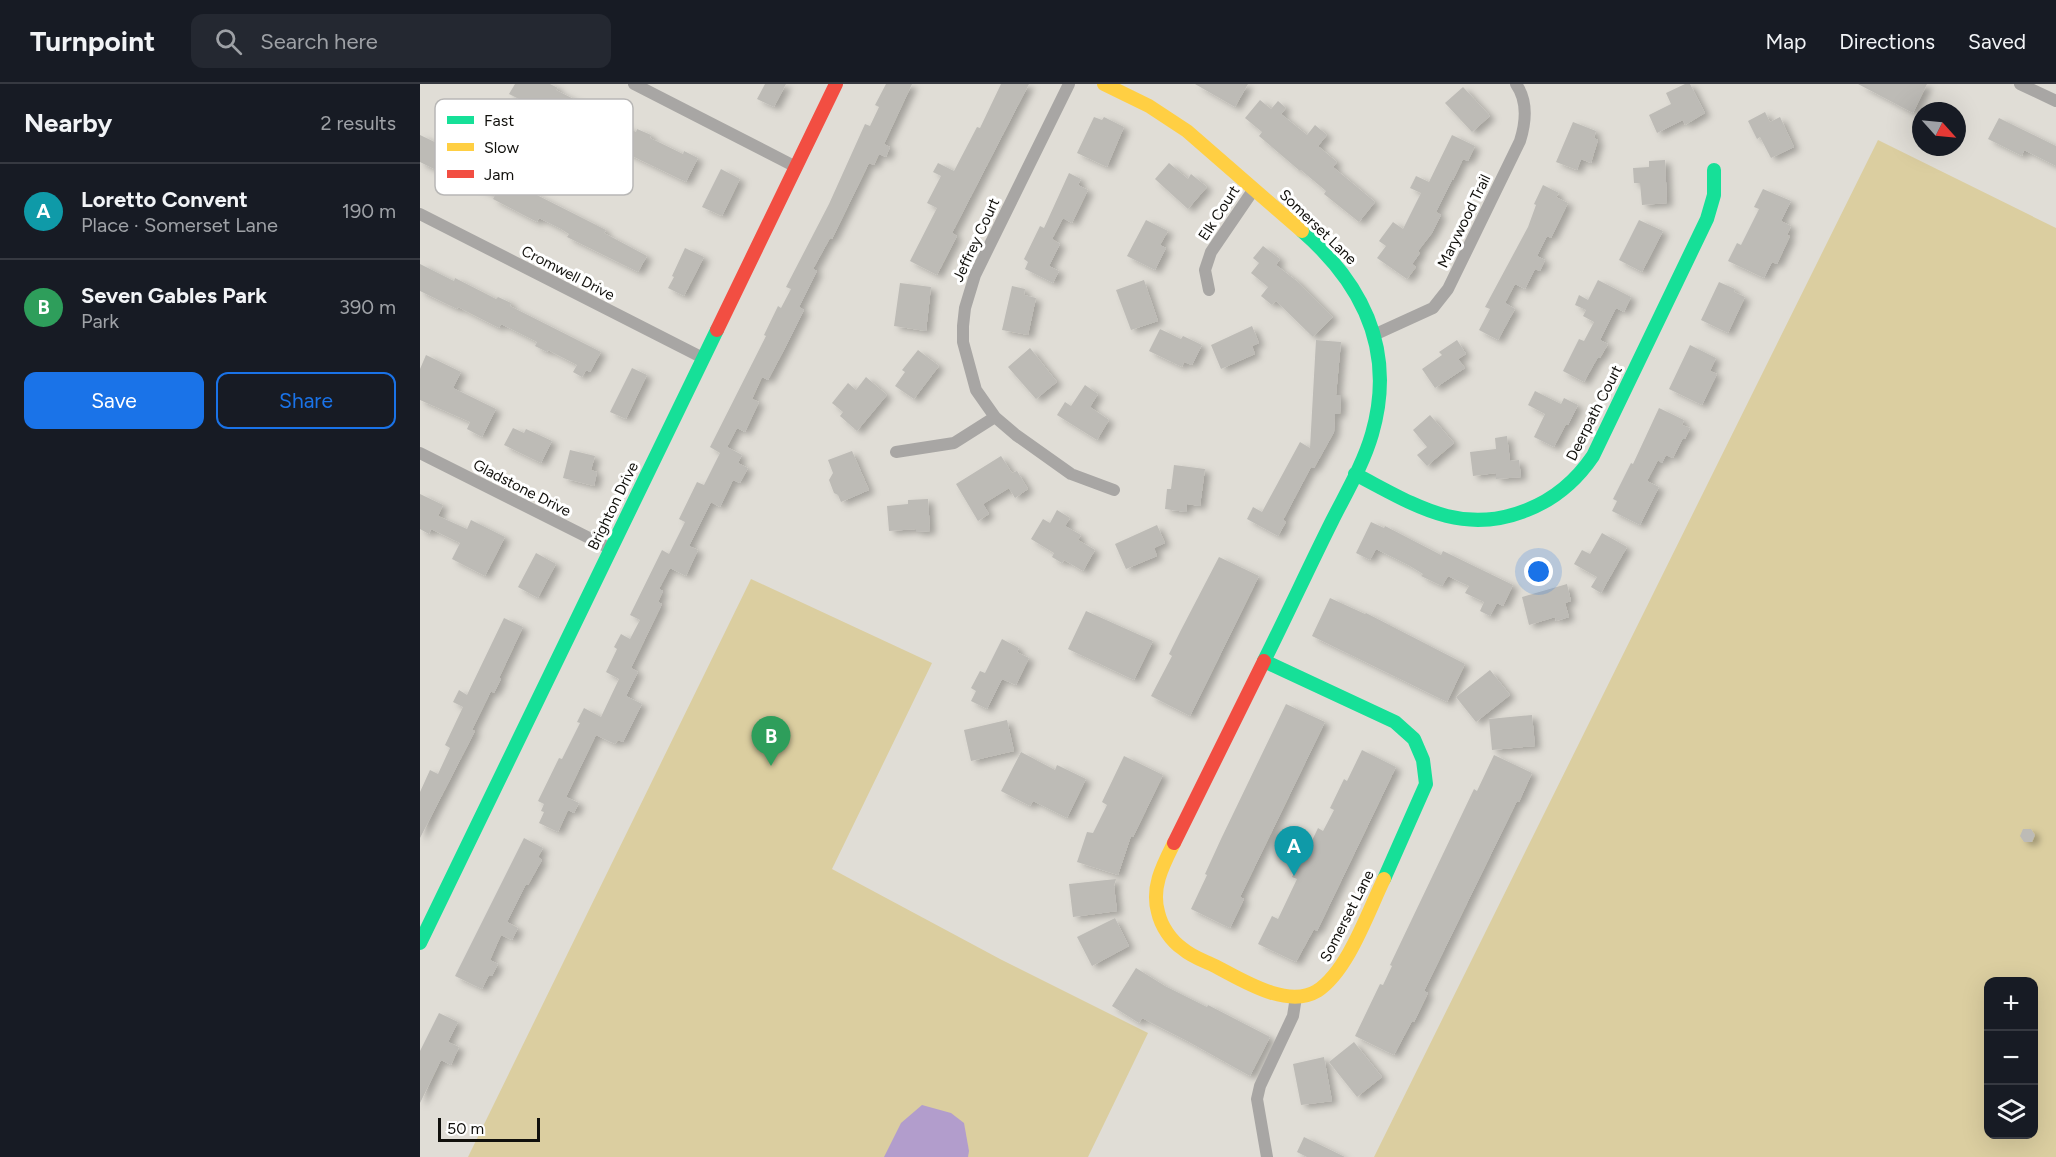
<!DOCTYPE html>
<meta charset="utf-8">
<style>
body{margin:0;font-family:Figtree,sans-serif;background:#242831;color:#f1f3f6}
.controls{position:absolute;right:18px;bottom:18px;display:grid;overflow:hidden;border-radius:12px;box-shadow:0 6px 24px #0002}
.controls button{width:54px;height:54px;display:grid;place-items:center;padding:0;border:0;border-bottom:2px solid #363941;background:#171b24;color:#f1f3f6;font:30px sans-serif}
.compass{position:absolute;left:1492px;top:18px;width:54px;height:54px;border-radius:50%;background:#171b24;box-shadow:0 6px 24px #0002;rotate:117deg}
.scale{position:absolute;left:18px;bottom:15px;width:102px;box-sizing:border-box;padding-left:6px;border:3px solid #11100c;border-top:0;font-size:16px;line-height:21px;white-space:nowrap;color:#11100c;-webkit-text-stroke:4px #fff;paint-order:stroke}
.you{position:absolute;left:1119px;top:488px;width:21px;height:21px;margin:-15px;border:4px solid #fff;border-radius:50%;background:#1a73e8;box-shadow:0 0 0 9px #1a73e833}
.badge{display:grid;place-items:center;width:39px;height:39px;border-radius:50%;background:#1a73e8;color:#fff;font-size:20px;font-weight:700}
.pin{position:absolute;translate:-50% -50px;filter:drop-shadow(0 2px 3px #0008)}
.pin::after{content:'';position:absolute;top:32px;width:21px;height:18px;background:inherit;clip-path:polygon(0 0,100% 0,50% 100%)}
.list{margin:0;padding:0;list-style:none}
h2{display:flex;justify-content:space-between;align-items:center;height:78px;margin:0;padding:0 24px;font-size:26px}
h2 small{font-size:20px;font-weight:400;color:#9ea1a6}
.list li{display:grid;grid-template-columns:39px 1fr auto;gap:18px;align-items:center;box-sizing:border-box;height:96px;padding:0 24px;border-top:2px solid #363941}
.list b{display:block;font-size:22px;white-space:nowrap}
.list p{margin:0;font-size:20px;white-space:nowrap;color:#9ea1a6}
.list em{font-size:20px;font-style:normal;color:#9ea1a6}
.actions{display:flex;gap:12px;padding:18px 24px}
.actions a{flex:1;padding:14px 0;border:2px solid #1a73e8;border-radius:12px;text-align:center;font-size:21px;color:#1a73e8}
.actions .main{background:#1a73e8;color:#fff}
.icon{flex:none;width:33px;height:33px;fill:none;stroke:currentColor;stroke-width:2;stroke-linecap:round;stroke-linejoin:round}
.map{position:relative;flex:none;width:1636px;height:1073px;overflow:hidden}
header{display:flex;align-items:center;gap:36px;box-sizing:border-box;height:84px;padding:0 30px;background:#171b24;border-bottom:2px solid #363941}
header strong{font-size:28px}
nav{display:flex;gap:33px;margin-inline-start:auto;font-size:21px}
.search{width:420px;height:54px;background:#242831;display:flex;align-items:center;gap:15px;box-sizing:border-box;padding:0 21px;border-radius:12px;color:#9ea1a6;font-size:22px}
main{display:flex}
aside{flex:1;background:#171b24}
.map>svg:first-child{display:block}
.green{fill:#dbcea0;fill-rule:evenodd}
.water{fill:#b29dcc}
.building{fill:#bdbbb6;filter:url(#shadow)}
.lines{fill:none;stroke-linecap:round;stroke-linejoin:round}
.street{stroke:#a8a6a4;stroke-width:12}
.fast{stroke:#16e098;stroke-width:14}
.slow{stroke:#ffcf43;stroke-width:14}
.jam{stroke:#f24e42;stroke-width:14}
.labels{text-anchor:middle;stroke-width:6;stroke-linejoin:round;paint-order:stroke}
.street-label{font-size:15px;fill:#11100c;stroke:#fff}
.key{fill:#fff;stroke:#b8b7b6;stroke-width:1.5}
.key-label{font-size:16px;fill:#11100c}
</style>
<header>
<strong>Turnpoint</strong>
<div class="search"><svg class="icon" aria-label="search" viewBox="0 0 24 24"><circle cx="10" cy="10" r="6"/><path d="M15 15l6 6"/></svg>Search here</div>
<nav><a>Map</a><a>Directions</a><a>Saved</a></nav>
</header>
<main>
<aside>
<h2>Nearby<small>2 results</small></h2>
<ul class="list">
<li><span class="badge" style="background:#0f9aa8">A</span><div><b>Loretto Convent</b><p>Place · Somerset Lane</p></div><em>190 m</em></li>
<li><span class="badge" style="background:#2e9e5b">B</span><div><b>Seven Gables Park</b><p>Park</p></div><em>390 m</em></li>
</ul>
<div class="actions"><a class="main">Save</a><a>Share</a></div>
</aside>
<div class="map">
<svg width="1636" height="1073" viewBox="0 0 1636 1073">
<defs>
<filter id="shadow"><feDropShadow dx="5.5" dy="3.5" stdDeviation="3" flood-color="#0004"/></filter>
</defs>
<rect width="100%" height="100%" fill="#e0ddd6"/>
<path class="green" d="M1458 56 1636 144V1073H954ZM1568 898H1614V1050H1568Z
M331 495 512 579 412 785 580 875 728 949 668 1073H48Z"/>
<path class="water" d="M502 1021 531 1029 544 1039 549 1067 548 1073H464L481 1039Z"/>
<path class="building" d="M95 0H130L138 4 136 6 171 24 172 21 186 27 183 32 216 48 217 45 231 51 230 54 263 70 264 67 278 74 266 98 183 58 185 53 128 24 125 28 89 10Z
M345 0H366L354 23 337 15Z
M466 0H492L464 60 470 63 466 73 459 70 454 81 449 79 412 155 410 154 393 185 397 187 379 223 384 226 366 262 348 296 342 293 332 315 339 318 325 348 317 344 307 363 322 371 318 379 328 384 320 399 313 396 300 423 291 418 269 462 278 466 266 492 250 484 239 505 243 507 238 518 242 520 211 584 218 588 206 612 222 620 203 658 198 656 195 660 176 651 146 713 159 719 154 729 148 726 138 748 119 739 124 728 121 727 124 720 118 717 139 674 142 675 160 639 157 638 164 624 181 633 199 595 186 588 197 565 194 563 201 550 210 555 220 536 210 531 242 466 249 470 265 438 259 435 277 398 284 401 300 369 290 363 346 252 344 251 358 222 361 224 371 205 366 203 409 120 445 40 450 42 459 23 455 21Z
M581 0H609L532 149 537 152 517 191 490 177 517 124 507 119 521 92 513 88 518 79 534 87 557 43 560 44Z
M775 0H828L815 23Z
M1265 0H1270L1285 29 1265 41 1263 36 1237 49 1229 31 1251 20 1246 9Z
M1438 0H1507L1493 29Z
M1043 3 1070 32 1052 48 1025 19Z
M840 16 851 25 858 17 866 24 861 30 887 51 895 41 907 51 898 62 917 78 913 83 955 118 939 138 904 110 906 107 881 86 880 87 839 52 842 48 825 34Z
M1345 28 1350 38 1360 33 1374 63 1351 74 1340 53 1337 55 1328 37Z
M674 33 682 36 684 33 704 43 687 83 657 69Z
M1579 34 1636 62V82L1604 66 1602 72 1568 55Z
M1153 38 1176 47 1174 54 1178 56 1171 79 1161 75 1157 86 1136 78Z
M0 51 98 98 97 101 186 146 184 149 227 172 218 188 147 153 149 150 141 145 119 134 117 138 73 115 75 111 43 96 40 101 27 95 28 92 0 78Z
M1032 51 1055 62 1048 77 1043 75 1033 96H1032L1016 128 1021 131 1012 149 998 167 1000 169 992 180 996 183 987 195 957 174 966 162 959 157 973 138 983 145 1001 109 990 104 996 92 1009 98Z
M1245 76 1247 119 1222 121 1220 99H1214L1213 84 1229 83V77Z
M749 79 768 95 771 90 787 103 768 125 735 95Z
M301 85 320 95 302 132 282 123Z
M649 89 661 95 658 101 668 106 652 139 643 134 632 155 640 160 629 182 639 187 633 199 605 185 608 178 604 175 620 142 624 144Z
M1123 101 1139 109 1136 113 1148 119 1131 154 1127 152 1117 172 1125 176 1120 187 1115 185 1105 205 1095 200 1085 219 1095 225 1078 256 1059 246 1070 225 1065 223 1108 143 1116 121 1114 120Z
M1343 105 1371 117 1361 137 1371 142 1367 151 1370 152 1357 180 1352 178 1344 194 1308 177 1317 159 1321 161 1339 125 1334 123Z
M726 136 748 147 740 161 746 164 735 186 707 172Z
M1219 136 1243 147 1222 188 1199 176Z
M843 162 860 175 856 181 878 198 913 233 893 253 856 217 852 221 841 212 848 203 831 189 839 179 833 174Z
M265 164 284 173 264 212 248 204 254 193 252 192Z
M0 180 34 197 35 194 76 215 78 213 91 219 90 222 181 268 170 288 166 286 162 293 153 288 157 281 128 266 127 268 115 262 117 258 81 240 79 244 38 223 37 225 0 207Z
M724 196 738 237 711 246 696 206Z
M1178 196 1211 213 1204 228 1196 224 1180 256 1188 260 1180 274 1178 273 1164 298 1143 287 1159 255 1164 257 1174 238 1163 232 1166 226 1155 221 1159 211 1168 216Z
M1299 198 1315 205 1314 208 1325 213 1308 249 1281 236Z
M480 199 511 203 506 247 474 242Z
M592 202 605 205 604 211 616 214 608 251 582 246Z
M832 242 839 259 832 262 835 270 801 285 791 261Z
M740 245 761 255 763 252 782 261 772 281 764 278 762 283 729 267Z
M896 256 921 258 916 311H921L920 330H915L914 348 894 384 891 383 873 417 863 436 866 438 858 452 827 435 833 423 842 428 880 358 890 364Z
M1037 256 1046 270 1038 275 1045 284 1015 304 1002 285 1022 271 1019 268Z
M1270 261 1296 274 1290 287 1297 290 1282 321 1249 305Z
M610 264 637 298 616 315 588 283Z
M498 266 519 282 494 315 475 302 485 288 482 286Z
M6 271 41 288 33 304 76 325 62 353 47 345 50 338 0 316V285Z
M212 284 227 291 206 335 190 328Z
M446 293 467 311 437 347 420 332 423 328 412 319 428 299 436 306Z
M665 301 678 310 670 323 689 336 677 356 637 331 645 318 651 322Z
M1115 307 1141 320 1144 314 1158 321 1148 341 1146 340 1134 363 1114 353 1125 330 1108 321Z
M1239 324 1264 336 1262 341 1270 344 1265 355 1263 354 1253 374 1246 371 1242 379 1238 376 1227 397 1239 403 1220 441 1192 427 1197 417 1193 415 1211 379 1213 380Z
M1010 331 1034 359 1007 382 997 371 1007 363 993 346Z
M93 344 104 349 106 345 132 357 121 379 84 361Z
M1087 352 1090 377 1099 376 1101 393 1076 395V389L1053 392 1050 368 1076 365 1075 354Z
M150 366 175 372 171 386 177 388 174 402 143 394Z
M432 367 449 406 421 418 418 411 414 409 409 396 413 389 408 376Z
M581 372 592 389 597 387 608 405 595 414 589 404 563 420 569 430 558 437 536 400Z
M754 381 785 385 780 422 767 420 766 428 745 425 747 405H751Z
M0 410 23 421 18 432 47 445 51 436 85 453 65 492 32 475 40 459 11 445 9 450 0 445Z
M508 415 510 447 496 448V445L469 447 467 422 488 420V416Z
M637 426 650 434 645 442 661 451 658 456 675 466 663 487 644 476 642 479 632 473 634 469 611 455 623 435 630 439Z
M951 438 964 444 965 442 1021 471 1023 467 1093 501 1083 522 1077 519 1070 532 1060 527 1064 518 1045 509 1049 502 1028 492 1022 502 1001 492 1003 490 990 482 956 465 950 476 936 469Z
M737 441 745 459 734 464 737 472 706 485 695 460Z
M1182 449 1207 463 1181 509 1171 503 1177 493 1154 480 1162 466 1170 470Z
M116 469 136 480 118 514 98 503Z
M799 473 839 492 770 632 731 612 752 572 749 570 761 546Z
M1147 500 1151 517 1145 519 1149 533 1136 537 1135 533 1109 541 1102 513Z
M910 514 945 530 946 529 1045 580 1027 618 892 552Z
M666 527 733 557 714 596 648 565Z
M84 534 103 543 79 594 81 595 74 609 71 607 52 646 55 647 0 754V708L10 686 18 690 30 664 25 661 43 623 33 618 39 606 47 611Z
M582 555 599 564 597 568 609 574 596 601 582 595 567 625 551 617 556 607 551 604 560 587 565 589Z
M1070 586 1090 611 1056 638 1036 613Z
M866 620 905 638 820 813 824 815 810 844 771 825 787 791 785 790 801 755Z
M1112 631 1115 662 1072 666 1069 635Z
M587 636 594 667 551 677 544 646Z
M942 666 976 683 897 847 894 845 876 878 838 860 852 832 858 835 877 795 872 793 886 764 888 765 898 744 903 747 914 726 910 724 924 695 927 697Z
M601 668 635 686 637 681 666 695 647 734 613 717 610 722 581 707Z
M1074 671 1112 689 1099 718 1097 717 1004 907 1008 909 994 938 992 937 974 971 935 952 960 900 963 901 972 882 970 881 1054 705 1057 707Z
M704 672 743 691 713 753 711 752 698 791 657 778 667 748 673 749 687 721 682 718Z
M1603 745H1611L1615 751 1612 758H1604L1600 752Z
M104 754 123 764 118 773 122 776 108 801 106 800 87 838 98 844 92 856 81 851 70 876 78 880 72 892 69 891 62 905 35 892Z
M696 795 694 802 697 827 653 833 649 800Z
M695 834 709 862 672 882 657 853Z
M716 884 745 902 787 923 788 921 850 953 830 992 769 958 722 934 719 939 692 922Z
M19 929 38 938 28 958 39 963 31 981 21 976 0 1019V967Z
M934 958 962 993 937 1013 909 978Z
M904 973 912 1017 881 1021 873 980Z
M884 1053 925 1073H887L877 1068Z"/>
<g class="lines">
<path class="street" d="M214 0 376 83
M649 0 555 191 545 224 543 242V258L556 306 575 333 596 351 651 390 694 406
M1600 0 1636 17
M0 130 283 274
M789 206 785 186 791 168 834 105
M956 250 1013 224 1028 205 1100 57C1106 38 1108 17 1096 0
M476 368 534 359 575 333
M0 369 191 465
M847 1073 837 1015 840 1002 873 932 876 913"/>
<path class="fast" d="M882 147C944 201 976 267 952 350 943 381 926 409 912 437 889 483 867 531 844 577L975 638 994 655 1003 676 1006 700 964 795
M935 390C993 420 1040 453 1107 426 1135 415 1156 397 1173 372L1287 135 1294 111V86
M0 859 297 246"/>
<path class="slow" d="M684 0 729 22 767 47 882 147
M754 759C743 781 731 803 738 828 741 842 751 857 763 865 772 873 785 877 795 882 822 896 867 925 897 907 928 887 948 828 964 795"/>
<path class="jam" d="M297 246 416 0
M754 759 844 577"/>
</g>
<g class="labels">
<g class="street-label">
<text transform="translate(799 129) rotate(-57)" y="5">Elk Court</text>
<text transform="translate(1044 137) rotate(-64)" y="5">Marywood Trail</text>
<text transform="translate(898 143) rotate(44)" y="5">Somerset Lane</text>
<text transform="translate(556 156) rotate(-65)" y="5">Jeffrey Court</text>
<text transform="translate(148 189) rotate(27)" y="5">Cromwell Drive</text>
<text transform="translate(1174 329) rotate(-63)" y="5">Deerpath Court</text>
<text transform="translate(102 404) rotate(27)" y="5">Gladstone Drive</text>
<text transform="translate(193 422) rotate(-64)" y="5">Brighton Drive</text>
<text transform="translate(927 832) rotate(-63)" y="5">Somerset Lane</text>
</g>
</g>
<rect x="15" y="15" width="198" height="96" rx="9" class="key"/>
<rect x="27" y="32" width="27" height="8" fill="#16e098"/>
<rect x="27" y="59" width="27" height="8" fill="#ffcf43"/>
<rect x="27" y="86" width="27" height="8" fill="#f24e42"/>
<g class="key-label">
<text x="64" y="42">Fast</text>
<text x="64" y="69">Slow</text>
<text x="64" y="96">Jam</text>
</g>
</svg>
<div class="controls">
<button>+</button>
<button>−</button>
<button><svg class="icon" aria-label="layers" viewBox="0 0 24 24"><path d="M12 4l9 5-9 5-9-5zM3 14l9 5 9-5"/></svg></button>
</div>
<svg class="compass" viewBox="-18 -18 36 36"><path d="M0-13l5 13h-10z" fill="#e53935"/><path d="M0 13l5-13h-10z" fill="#9ea1a6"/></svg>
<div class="scale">50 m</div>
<div class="you"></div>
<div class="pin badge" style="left:874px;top:792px;background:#0f9aa8">A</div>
<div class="pin badge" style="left:351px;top:682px;background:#2e9e5b">B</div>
</div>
</main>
